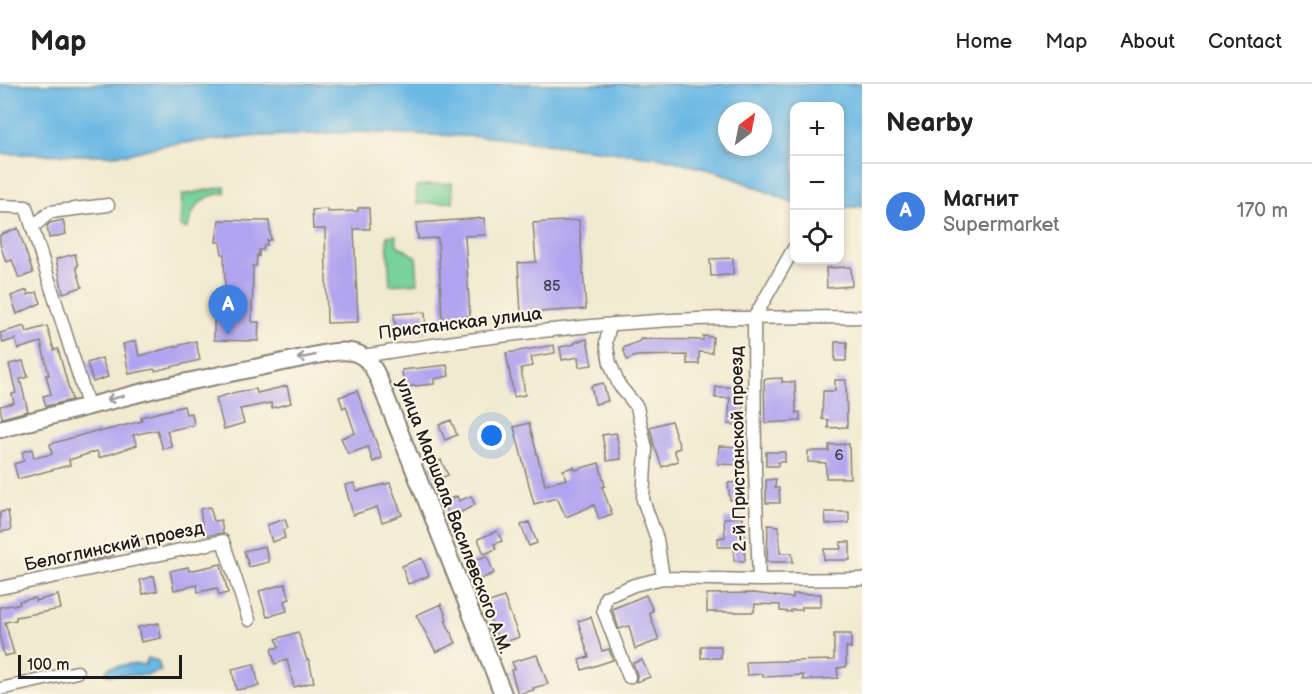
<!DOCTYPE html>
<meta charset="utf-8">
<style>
body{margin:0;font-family:"Balsamiq Sans",sans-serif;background:#f2f2f2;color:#222}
.controls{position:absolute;right:18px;top:18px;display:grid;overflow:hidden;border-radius:12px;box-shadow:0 3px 9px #0003}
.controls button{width:54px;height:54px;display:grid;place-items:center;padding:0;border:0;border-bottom:2px solid #e0e0e0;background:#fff;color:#222;font:30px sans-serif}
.compass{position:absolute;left:718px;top:18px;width:54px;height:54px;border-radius:50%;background:#fff;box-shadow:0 3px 9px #0003;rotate:32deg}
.scale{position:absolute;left:18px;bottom:15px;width:164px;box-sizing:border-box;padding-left:6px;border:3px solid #1c1c1c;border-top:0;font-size:16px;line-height:21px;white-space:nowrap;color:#1c1c1c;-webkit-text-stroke:4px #fcf5e5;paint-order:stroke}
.you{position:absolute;left:492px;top:352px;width:21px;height:21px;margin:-15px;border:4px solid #fff;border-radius:50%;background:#1a73e8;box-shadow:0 0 0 9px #1a73e833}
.badge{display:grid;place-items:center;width:39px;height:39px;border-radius:50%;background:#b45309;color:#fff;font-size:20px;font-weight:700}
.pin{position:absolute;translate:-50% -50px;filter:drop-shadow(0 2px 3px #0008)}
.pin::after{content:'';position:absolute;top:32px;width:21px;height:18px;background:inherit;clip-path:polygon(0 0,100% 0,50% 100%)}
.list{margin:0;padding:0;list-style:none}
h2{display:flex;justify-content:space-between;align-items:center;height:78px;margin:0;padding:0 24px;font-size:26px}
h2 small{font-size:20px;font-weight:400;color:#767676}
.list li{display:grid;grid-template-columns:39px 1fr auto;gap:18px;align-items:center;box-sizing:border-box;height:96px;padding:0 24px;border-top:2px solid #e0e0e0}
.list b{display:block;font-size:22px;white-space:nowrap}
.list p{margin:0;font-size:20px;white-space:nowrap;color:#767676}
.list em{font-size:20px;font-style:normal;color:#767676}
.icon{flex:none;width:33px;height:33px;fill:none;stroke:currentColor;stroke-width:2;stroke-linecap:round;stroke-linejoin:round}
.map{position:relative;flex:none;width:862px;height:610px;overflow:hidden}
header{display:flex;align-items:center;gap:36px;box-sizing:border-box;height:84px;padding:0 30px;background:#fff;border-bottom:2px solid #e0e0e0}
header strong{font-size:28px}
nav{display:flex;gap:33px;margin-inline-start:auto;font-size:21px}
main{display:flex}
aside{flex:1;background:#fff}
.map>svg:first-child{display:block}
.green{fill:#79d299;stroke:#4a775a;stroke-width:1.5}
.water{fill:#6ab8e4;stroke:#436a80;stroke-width:1.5;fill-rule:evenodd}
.building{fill:#b0a3ef}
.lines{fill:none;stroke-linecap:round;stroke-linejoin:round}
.street-casing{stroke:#878376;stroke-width:15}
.secondary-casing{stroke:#878376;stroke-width:20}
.street{stroke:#fff;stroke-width:12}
.secondary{stroke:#fff;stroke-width:16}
.oneway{stroke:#999}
.labels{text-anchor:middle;stroke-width:4.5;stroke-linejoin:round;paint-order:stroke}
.number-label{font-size:15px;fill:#413e51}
.street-label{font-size:18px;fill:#1c1c1c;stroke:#fcf5e5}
</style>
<header>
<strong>Map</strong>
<nav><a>Home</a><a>Map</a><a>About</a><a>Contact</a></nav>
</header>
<main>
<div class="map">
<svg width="862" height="610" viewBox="0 0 862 610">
<rect width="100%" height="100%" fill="#fcf5e5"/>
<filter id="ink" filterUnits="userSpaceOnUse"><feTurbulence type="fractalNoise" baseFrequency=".0167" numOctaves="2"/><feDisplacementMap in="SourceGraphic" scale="12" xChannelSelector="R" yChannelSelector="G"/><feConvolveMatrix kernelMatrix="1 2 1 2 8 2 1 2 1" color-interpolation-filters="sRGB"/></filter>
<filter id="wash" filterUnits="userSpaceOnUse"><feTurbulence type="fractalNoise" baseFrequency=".008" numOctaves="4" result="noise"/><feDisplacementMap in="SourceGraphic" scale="24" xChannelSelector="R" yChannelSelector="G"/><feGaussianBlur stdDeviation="1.35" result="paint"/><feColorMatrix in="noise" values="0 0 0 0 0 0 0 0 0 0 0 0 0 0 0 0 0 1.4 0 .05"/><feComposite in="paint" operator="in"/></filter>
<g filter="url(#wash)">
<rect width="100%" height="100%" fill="#f2ead0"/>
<path class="green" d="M452 99 453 118 417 120 416 102Z
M225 103V109C204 110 190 124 188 145L180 142 182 111Z
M396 151 397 161 416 173 418 199 390 201 387 152Z"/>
<path class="water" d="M0 0H862V123H840V22H794V119L721 89 662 74 490 53 355 48 243 53 164 61 128 70 108 71 0 70ZM727 27H763V63H727Z
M148 574 158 577 161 587 147 591H107L106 587 110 583C124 583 128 577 145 581Z"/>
<g id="blocks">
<path class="building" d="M358 124H369L370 145H354L358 238 327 239 325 145H313L312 126 328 125V128L358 127Z
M484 134 486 151 465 152 470 232 463 233V238L450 239 449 234H442L438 154 418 155 416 139Z
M63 136 66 150 49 154 47 142 50 139Z
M219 136 269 137 271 156H267V161H264L263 166H259V172L257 171 256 182H253L252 238H259L258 257 214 256V237H221L222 203 225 204 224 170H222L220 158H216Z
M579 136 586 225 521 229 518 179 536 178 533 139Z
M18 144 33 189 19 194 12 176 6 178 0 160V151Z
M75 170 78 182 76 183 82 203 63 209 56 175Z
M733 174V191L711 192 710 175Z
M851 183 852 202 827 204 826 184Z
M27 206 28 211 37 208 41 219 17 230 11 212Z
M425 228 426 248 396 250 394 230Z
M25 242 27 248 47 242 54 266 58 265 72 316 46 322 43 312 51 310 46 291H49L41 258 18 265 15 255 3 259 0 249Z
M703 252 713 253 712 269 699 268V280H687V271L636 272 627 276 623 264 640 257V255L703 256Z
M587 255 592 281 579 283 578 273 562 276 560 263 575 260V258Z
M136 257 139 272 196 257 200 276 155 287 154 285 129 290 123 260Z
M835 258H847L846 277H835Z
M554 261 555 269 531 273 533 282 521 284 525 311 514 313 506 269Z
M102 274 108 293 93 298 87 279Z
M23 277 28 293 20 295 28 327 2 334 0 322 14 319 12 310 16 309 9 280Z
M447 281 449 292 434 295V300L404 303 402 286Z
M782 294V298H795L796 329 800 328V337L765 339 764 295Z
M835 296H846L847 343 828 344V336L822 335 823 307H835Z
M603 299 608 317 595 320 591 302Z
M287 302 291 319 272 324 271 319 240 325 244 339 224 345 216 314 236 308 256 305 257 309Z
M716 303H744L742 342 728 340 730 314H715Z
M357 307 382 374 373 378 368 363 348 370 341 354 355 349 346 322 343 324 339 313Z
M184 322 186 330 192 329 194 341 167 347 172 363 163 365 157 346 133 351 137 361 99 374 97 367 69 376 70 381 18 395 14 380 24 377 22 368 32 365 34 374 52 370 50 360 99 346V348L142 337 141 333Z
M451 336 457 351 445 356 439 341Z
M671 337 680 364 674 366 678 377 662 383 654 361 650 343Z
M529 339 545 401 566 395 563 386 574 383 575 386 599 379 605 402 602 403 612 430 599 435 594 421 566 433 557 414 534 420 514 343Z
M616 349 621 375 607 377 602 351Z
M849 360 850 394H826V379L808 378V367H829V361Z
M719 362 743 363 742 381 718 380Z
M766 368H785V378H778V382H766Z
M441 376 448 391 436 397 429 382Z
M776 395 775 404H779L780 419H766V396Z
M742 398 743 415 730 416 728 399Z
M354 399 357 407 390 399 402 431 382 438 377 423 353 431 345 401Z
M457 412 459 417 471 412 475 421 450 434 443 418Z
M210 423 214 437 221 436 223 449 204 452 200 425Z
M8 427 11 446 0 448V428Z
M825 428H849V439L826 440Z
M743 433 745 477H734V463H718V454L725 453 724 434Z
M285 435 288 444 283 446 285 454 272 458 267 441Z
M529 438 537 459 529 462 521 441Z
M768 441 779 442 780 469H792L793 478H767Z
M497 447 502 457 494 460 496 465 484 470 478 455Z
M145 454 147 465 131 468 128 457Z
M841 458H850V476H824V465H841Z
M112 461 114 471 81 479 78 469Z
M265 462 269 478 249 483 244 467Z
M487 472 494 489 479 496 471 477Z
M422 474 429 492 408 500 402 482Z
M221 480 228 509 219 511 217 504 198 508 197 501 174 506 170 487 188 483 189 487Z
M154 492 157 507 143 510 140 496Z
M285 500 290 515 284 517 287 527 267 533 259 507Z
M753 509 793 514V510H821V523H802V526H791V528L780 527V521L755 520 754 528H707V510Z
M58 511 61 525 16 533V536L5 538 14 570 4 572 0 553V523L20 520 19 517 35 514V517Z
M646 511 653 527 649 528 659 556 635 565 629 542 619 545 612 525Z
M504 513 519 553 500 560 484 520Z
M441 520 447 535 445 536 456 559 436 568 416 531Z
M591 533 602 567 609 565 613 576 582 586 579 576 589 573 578 537Z
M159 539 161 554 141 558 138 543Z
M298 548 307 576H309L314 598 294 603 287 576 275 580 271 565 279 563 276 555Z
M834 550H851V564L846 563V583L837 584 838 594 803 596V591L763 593V590L747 591 746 578 834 576Z
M701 562H721V574H701Z
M537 571 548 600 533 604 534 606 518 610 511 586 515 585 512 578Z
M642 576 650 593 636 598 637 591 633 579Z
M254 580 259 602 236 606 232 585Z"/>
</g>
</g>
<g filter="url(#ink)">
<use href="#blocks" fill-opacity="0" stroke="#878376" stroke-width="1.5"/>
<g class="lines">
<defs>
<path id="street" d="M0 122 26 123 88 321
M33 143 50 128 108 121
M610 241 606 258 610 279 619 301 637 323 646 365 643 416 657 455 663 494
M363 272C460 256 559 243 657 237 725 232 794 234 862 233
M759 496 755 385 754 234 794 164
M0 504 223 457 249 536
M629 593 603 526 606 513 634 501 663 494 759 496 862 495
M0 605 77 588"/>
<path id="secondary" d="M0 345 163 303 327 269C355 264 368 269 379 296L503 610"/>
</defs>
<use href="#street" class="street-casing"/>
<use href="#secondary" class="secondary-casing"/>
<use href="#street" class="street"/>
<use href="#secondary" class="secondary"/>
</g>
<defs><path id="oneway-shaft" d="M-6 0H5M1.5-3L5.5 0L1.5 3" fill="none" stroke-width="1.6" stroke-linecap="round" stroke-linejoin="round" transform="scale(1.5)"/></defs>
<g class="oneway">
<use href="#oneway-shaft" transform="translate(306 273) rotate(169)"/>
<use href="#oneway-shaft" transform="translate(115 314) rotate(166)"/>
</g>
</g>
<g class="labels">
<g class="number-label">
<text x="552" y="207">85</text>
<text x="839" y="376">6</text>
</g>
<g class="street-label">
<text transform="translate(460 239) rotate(-7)" y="6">Пристанская улица</text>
<text transform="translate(738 365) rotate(-91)" y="6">2-й Пристанской проезд</text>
<text transform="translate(454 432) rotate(69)" y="6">улица Маршала Василевского А.М.</text>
<text transform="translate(114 462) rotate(-12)" y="6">Белоглинский проезд</text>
</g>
</g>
</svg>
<div class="controls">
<button>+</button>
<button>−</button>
<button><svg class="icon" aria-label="locate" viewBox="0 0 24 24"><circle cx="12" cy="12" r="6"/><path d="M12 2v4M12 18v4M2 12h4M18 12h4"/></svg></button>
</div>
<svg class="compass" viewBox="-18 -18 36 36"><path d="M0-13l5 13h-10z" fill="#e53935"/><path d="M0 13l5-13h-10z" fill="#767676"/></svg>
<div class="scale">100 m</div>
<div class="you"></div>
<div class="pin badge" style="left:228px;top:251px;background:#3f7fe0">A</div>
</div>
<aside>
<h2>Nearby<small></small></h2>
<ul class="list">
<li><span class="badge" style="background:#3f7fe0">A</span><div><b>Магнит</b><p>Supermarket</p></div><em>170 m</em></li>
</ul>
</aside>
</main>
